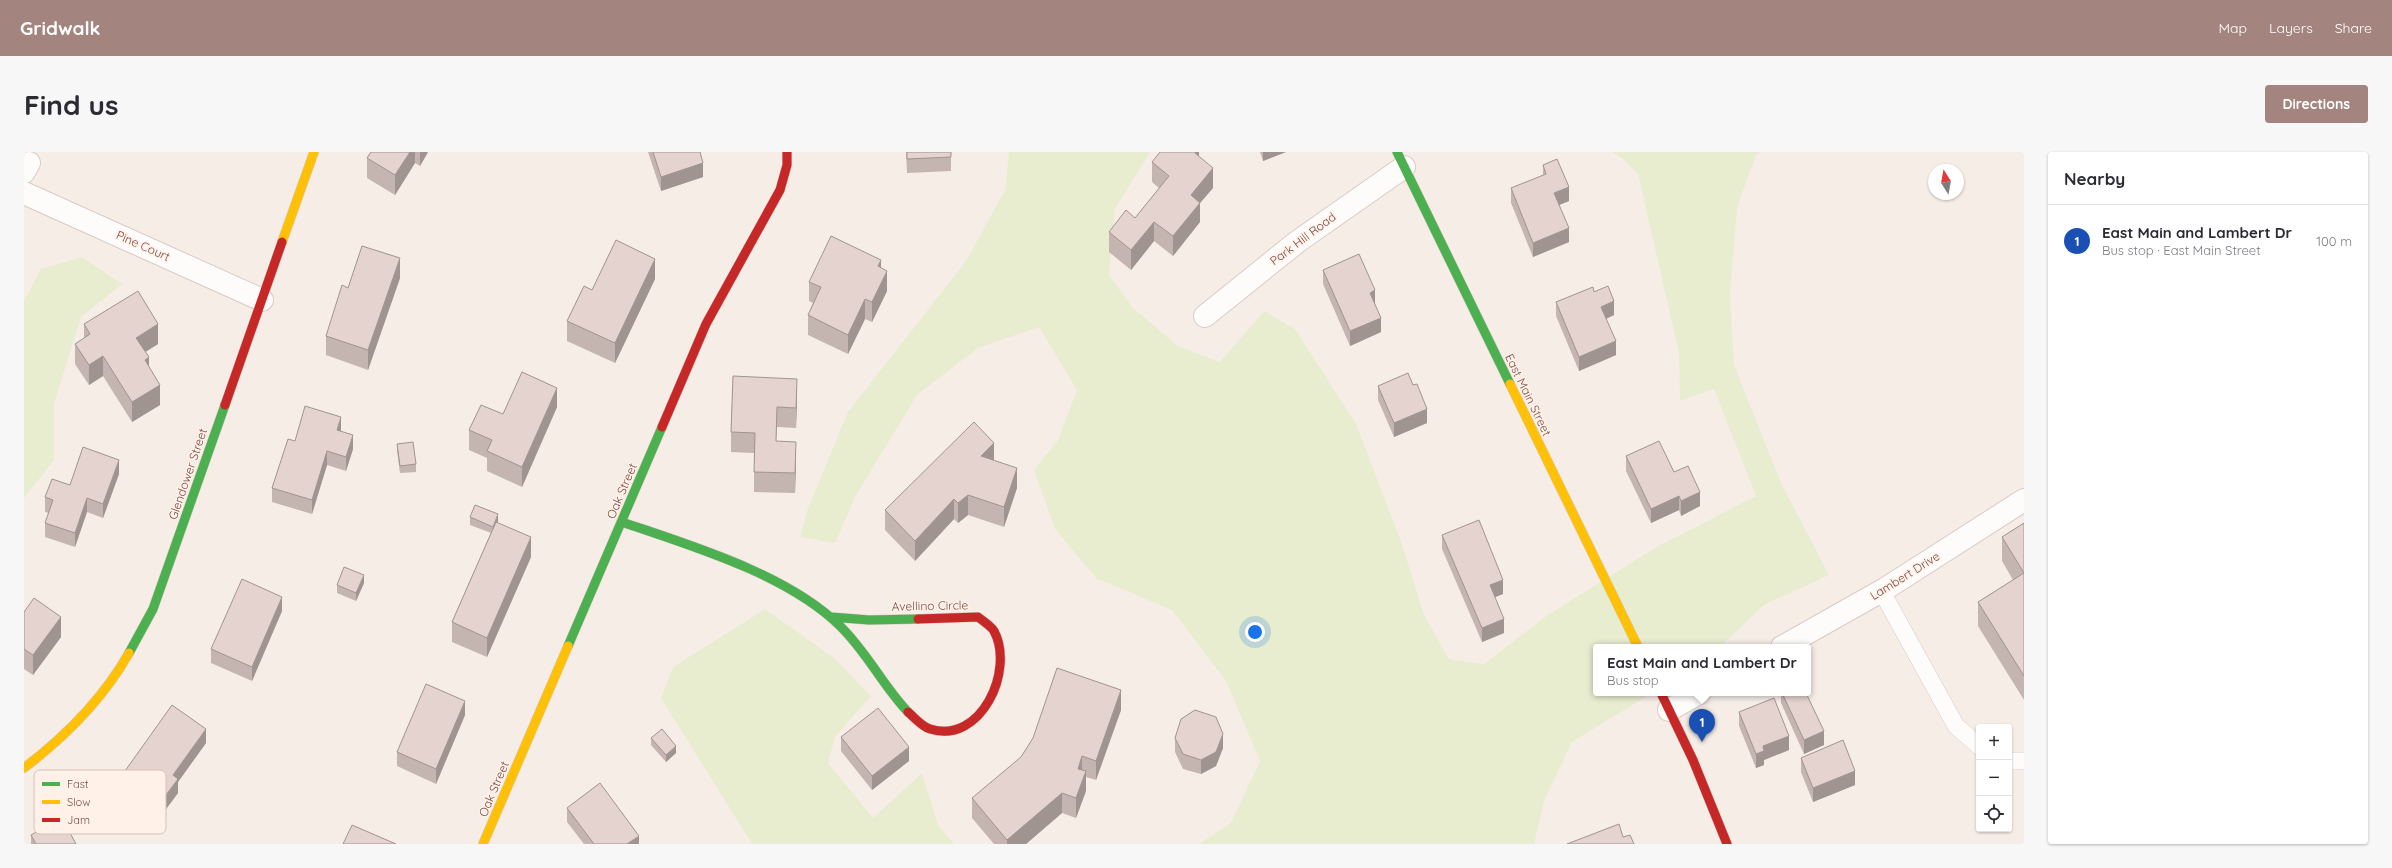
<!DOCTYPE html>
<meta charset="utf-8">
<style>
body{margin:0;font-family:Quicksand,sans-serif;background:#f7f7f7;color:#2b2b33}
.controls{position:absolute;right:12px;bottom:12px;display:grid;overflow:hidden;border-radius:4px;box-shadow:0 1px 3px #0004}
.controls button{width:36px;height:36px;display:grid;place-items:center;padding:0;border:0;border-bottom:1px solid #e1e1e2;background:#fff;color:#2b2b33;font:20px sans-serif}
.compass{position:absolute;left:1904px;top:12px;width:36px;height:36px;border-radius:50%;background:#fff;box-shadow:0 1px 3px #0004;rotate:349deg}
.you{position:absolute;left:1231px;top:480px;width:14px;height:14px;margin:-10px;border:3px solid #fff;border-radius:50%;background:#1a73e8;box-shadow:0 0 0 6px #1a73e833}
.badge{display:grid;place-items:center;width:26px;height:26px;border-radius:50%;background:#a4847e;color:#fff;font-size:13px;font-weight:700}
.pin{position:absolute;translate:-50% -33px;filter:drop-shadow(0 1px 2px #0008)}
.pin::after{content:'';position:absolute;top:21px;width:14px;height:12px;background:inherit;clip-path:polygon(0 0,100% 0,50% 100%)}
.popup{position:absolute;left:1569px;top:492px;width:218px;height:52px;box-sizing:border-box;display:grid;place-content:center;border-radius:4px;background:#fff;filter:drop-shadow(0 1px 3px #0005);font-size:13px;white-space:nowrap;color:#7c7c81}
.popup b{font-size:15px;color:#2b2b33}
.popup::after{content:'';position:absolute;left:50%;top:100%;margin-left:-8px;border:8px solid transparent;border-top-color:#fff}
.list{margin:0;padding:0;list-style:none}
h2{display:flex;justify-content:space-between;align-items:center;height:52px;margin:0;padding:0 16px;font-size:17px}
h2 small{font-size:13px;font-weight:400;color:#7c7c81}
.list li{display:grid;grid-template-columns:26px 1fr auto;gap:12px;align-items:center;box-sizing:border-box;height:72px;padding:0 16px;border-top:1px solid #e1e1e2}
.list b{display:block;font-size:15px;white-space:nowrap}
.list p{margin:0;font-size:13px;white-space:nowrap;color:#7c7c81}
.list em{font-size:13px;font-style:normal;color:#7c7c81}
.icon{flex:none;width:22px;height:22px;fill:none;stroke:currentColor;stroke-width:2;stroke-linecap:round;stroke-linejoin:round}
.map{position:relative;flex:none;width:2000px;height:692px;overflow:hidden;border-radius:4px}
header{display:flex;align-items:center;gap:24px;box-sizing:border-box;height:56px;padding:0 20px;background:#a4847e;color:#fff}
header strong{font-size:19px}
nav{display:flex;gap:22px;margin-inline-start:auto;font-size:14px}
.intro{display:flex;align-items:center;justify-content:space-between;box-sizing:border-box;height:96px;padding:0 24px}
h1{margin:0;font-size:28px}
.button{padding:10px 18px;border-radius:4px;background:#a4847e;color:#fff;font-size:14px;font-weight:700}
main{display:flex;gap:24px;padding:0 24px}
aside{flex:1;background:#fff;border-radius:4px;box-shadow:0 1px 3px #0004}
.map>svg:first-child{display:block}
.green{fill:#e8edd0}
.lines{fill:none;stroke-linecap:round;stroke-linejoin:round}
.lane-casing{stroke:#d9cac5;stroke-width:18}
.street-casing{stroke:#d9cac5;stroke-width:24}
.fast-casing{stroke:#d8c8c3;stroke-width:10}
.slow-casing{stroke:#d8c8c3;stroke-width:10}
.jam-casing{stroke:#d8c8c3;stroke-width:10}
.lane{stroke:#fefcfb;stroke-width:17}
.street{stroke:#fefcfb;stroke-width:22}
.fast{stroke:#4caf50;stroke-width:9}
.slow{stroke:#ffc107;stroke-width:9}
.jam{stroke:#c62828;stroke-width:9}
.wall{fill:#c4b5b1}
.shaded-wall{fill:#a09490}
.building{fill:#e4d3ce;stroke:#a09490}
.labels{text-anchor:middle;stroke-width:3;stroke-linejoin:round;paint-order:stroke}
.street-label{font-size:12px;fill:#784c45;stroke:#fff1e8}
.key{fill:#fff1e8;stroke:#d6c0b7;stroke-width:1}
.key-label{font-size:11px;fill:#784c45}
</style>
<header>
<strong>Gridwalk</strong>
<nav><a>Map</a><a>Layers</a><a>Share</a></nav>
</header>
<div class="intro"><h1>Find us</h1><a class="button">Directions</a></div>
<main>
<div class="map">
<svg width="2000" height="692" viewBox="0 0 2000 692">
<rect width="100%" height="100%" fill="#f7ede7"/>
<path class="green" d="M985 0H1126L1091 57 1085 123 1109 156 1154 194 1196 210 1240 159 1271 177 1332 272 1378 392 1400 463 1425 507 1460 512 1525 462 1629 397 1732 344 1690 237 1656 249 1655 201 1614 22 1600 8 1588 0H1736L1732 3 1713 56 1706 142 1710 213 1757 331 1805 423 1740 453 1696 495H1572V541H1628L1548 590 1520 649 1510 692H1175L1207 671 1236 609 1202 529 1148 458 1072 426 1031 377 1010 318 1034 288 1053 238 1015 175 954 196 893 243 831 345 811 391 776 385 784 356 824 260 942 109 981 38Z
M58 105 98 132 57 165 30 252V308L0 346V149L17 117Z
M741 457 810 506 847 544 811 585 804 611 849 666 898 621 914 673 930 692H728L637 546 649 515Z"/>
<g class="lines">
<defs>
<path id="lane" d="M1858 440 1932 574 1955 594
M1985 609H2000"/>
<path id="street" d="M0 20 5 11
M0 41 238 148
M1181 164 1273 90 1380 15
M1758 495 1861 437 2000 348
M1645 558 1675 541"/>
<path id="fast" d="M1373 0 1486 232
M598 370C668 394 763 422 816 474 843 500 859 534 884 560
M807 465 845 468 894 467
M544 494 638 275
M105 501 129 457 201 253"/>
<path id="slow" d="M258 90 290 0
M1486 232 1614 495
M0 616C42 584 79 547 105 501
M459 692 544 494"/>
<path id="jam" d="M201 253 258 90
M638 275 682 172 756 38 763 13V0
M1637 541 1669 608 1703 692
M884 560C891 566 897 574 906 577 957 593 991 518 970 479 967 474 959 469 954 465L894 467"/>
</defs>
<use href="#lane" class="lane-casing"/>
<use href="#street" class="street-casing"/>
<use href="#fast" class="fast-casing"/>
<use href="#slow" class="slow-casing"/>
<use href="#jam" class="jam-casing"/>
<use href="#lane" class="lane"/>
<use href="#street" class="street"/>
<use href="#fast" class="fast"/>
<use href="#slow" class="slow"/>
<use href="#jam" class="jam"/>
</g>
<path class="wall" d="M347 0H404L396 14 391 11 371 43 343 26V6Z
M624 0H676L679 25 637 39Z
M882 0H927V19L883 21Z
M1175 0V5L1189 36 1176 51V70L1149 104 1130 89 1107 118 1085 100V80L1111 66 1135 36 1128 30V10Z
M1236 0H1262L1239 9Z
M1519 13 1545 49 1535 53 1545 90 1509 105 1487 51V36L1519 24Z
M857 116 863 139 848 170 841 167 824 202 784 183V163L789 151 785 149V130Z
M1299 118 1351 152 1357 180 1326 194 1299 132Z
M376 126 344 218 302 203V184L324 136Z
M631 127 591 211 543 189V169L568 138Z
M1570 140 1590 163 1582 167 1592 203 1555 219 1532 164V150Z
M60 172 134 192 121 200 125 214 136 253 108 270 79 224 65 233 51 212V192L60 186Z
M709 224 773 247 772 276 753 275 752 289 772 310 771 341 730 340V301L707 300V280Z
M1354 234 1403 271 1370 285 1354 248Z
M533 255 498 335 463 319V306L445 298V278L479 262Z
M317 279 329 297 322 319 303 313 288 362 248 350V336L271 289Z
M373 292 392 312V320L376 321 373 299Z
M1602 304 1650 320 1676 354 1657 364 1655 358 1627 371 1602 319Z
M970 308 993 336 980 375 944 363 934 371 930 367 891 409 861 378V358Z
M95 322 79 366 63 360 51 395 21 385V371L25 361 21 360V345L46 333Z
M446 365 474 370 473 371 507 405 463 505 428 490V470L467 381 446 373Z
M2000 371V548L1954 474V450L1989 428 1978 409V385Z
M1418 383 1479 442 1471 445 1480 481 1458 490 1418 397Z
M340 431 332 449 313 441V433Z
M258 459 228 529 187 511V497Z
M0 460 37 485 9 523 0 517Z
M1757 541H1782L1800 593 1780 602 1757 551Z
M1097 558 1072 628 1062 625V639L1052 666 1038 661 1002 692H970L948 666V646Z
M1715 560 1765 598 1740 608V613L1732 616 1715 574Z
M441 563 412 632 373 614V600Z
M817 585 885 609 848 638 817 599Z
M627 586 652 601 642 610 627 593Z
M1151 586 1199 596 1192 614 1177 622 1159 617 1151 600Z
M182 591 154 630V641L142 657 136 653 129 664 96 640V626Z
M1777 606 1831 633 1789 650 1777 620Z
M543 656 615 692H560L543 670Z
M7 683 52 692H7Z"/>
<path class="shaded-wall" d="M386 0H391V11L371 43V23Z
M396 0H404L396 14Z
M1172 0H1175V17L1171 1Z
M1239 0H1262L1239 9Z
M679 11V25L637 39V25Z
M1189 16V36L1176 51V70L1149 104V84L1167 43Z
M1545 35V49L1530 55V41Z
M1130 70V89L1107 118V98Z
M1545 76V90L1509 105V91Z
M376 106V126L344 218V198Z
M631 107V127L591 211V191Z
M857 108V127L854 114Z
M863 119V139L848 170V150Z
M1351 138V153L1346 141Z
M841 147V167L824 202V183Z
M1590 149V163L1577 169V155Z
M1357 166V180L1326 194V179Z
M134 172V192L112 206V186Z
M1592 189V203L1555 219V205Z
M79 204V224L65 233V213Z
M125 205V225L121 208Z
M773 227V247L772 276V256Z
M136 233V253L108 270V250Z
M533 236V255L498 335V315Z
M1403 257V271L1370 285V271Z
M317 265V280L313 278Z
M329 283V297L322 319V305Z
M772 290V310L771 341V321Z
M970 291V311L957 304Z
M303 299V313L288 362V348Z
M95 308V322L79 366V352Z
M993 316V336L980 375V355Z
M1676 340V354L1657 364V349Z
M944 343V363L934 371V351Z
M1655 344V358L1627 371V357Z
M63 346V360L51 395V381Z
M930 347V367L891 409V389Z
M474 362V370L469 382V375Z
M507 385V405L463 505V486Z
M340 423V431L332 449V441Z
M1479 428V442L1466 447V433Z
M258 445V459L228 529V515Z
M37 465V485L9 523V503Z
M1480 467V481L1458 490V476Z
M1097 538V558L1072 628V609Z
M441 549V563L412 632V617Z
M182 577V591L154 630V641L142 657V643L149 623Z
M1800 579V593L1780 602V588Z
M1199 582V596L1192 614 1177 622V608Z
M1765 584V598L1740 608V613L1732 616V602L1739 594Z
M652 594V601L642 610V603Z
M885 595V609L848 638V624Z
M1058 604V624L1054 617Z
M1062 619V639L1052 666V646Z
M1831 619V633L1789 650V636Z
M136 639V653L129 664V649Z
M1038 641V661L1002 692H983V688Z
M615 684V692H603Z"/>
<path class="building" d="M347 0H386L371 23 343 6Z
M629 0H676L679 11 637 25Z
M883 0H927V5L883 7Z
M1136 0H1172L1171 1 1189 16 1167 43 1176 51 1149 84 1130 70 1107 98 1085 80 1102 58 1111 66 1145 24 1128 10Z
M1533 7 1545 35 1530 41 1545 76 1509 91 1487 36 1522 22 1519 13Z
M807 84 857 108 854 114 863 119 848 150 841 147 824 183 784 163 797 135 785 130Z
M592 88 631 107 591 191 543 169 560 134 568 138Z
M338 94 376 106 344 198 302 184 318 133 324 136Z
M1335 102 1351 138 1346 141 1357 166 1326 179 1299 118Z
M1584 134 1590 149 1577 155 1592 189 1555 205 1532 150 1569 135 1570 140Z
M114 139 134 172 112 186 125 205 121 208 136 233 108 250 79 204 65 213 51 192 66 182 60 172Z
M498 220 533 236 498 315 463 299 468 288 445 278 457 253 479 262Z
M1384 221 1389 233 1393 232 1403 257 1370 271 1354 234Z
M709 224 773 227 772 256 753 255 752 289 772 290 771 321 730 320 731 281 707 280Z
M281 254 317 265 313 278 329 283 322 305 303 299 288 348 248 336 264 287 271 289Z
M950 270 970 291 957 304 993 316 980 355 944 343 934 351 930 347 891 389 861 358Z
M1635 289 1650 320 1664 314 1676 340 1657 349 1655 344 1627 357 1602 304Z
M389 290 392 312 376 314 373 292Z
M59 295 95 308 79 352 63 346 51 381 21 371 29 348 21 345 28 327 46 333Z
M451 353 474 362 469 375 446 365Z
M1455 368 1479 428 1466 433 1480 467 1458 476 1418 383Z
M472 370 507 385 463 486 428 470Z
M2000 371V421L1978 385Z
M320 415 340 423 332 441 313 433Z
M2000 421V524L1954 450Z
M218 427 258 445 228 515 187 497Z
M10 446 37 465 9 503 0 497V460Z
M1033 516 1097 538 1072 609 1058 604 1054 617 1062 619 1052 646 1038 641 983 688 948 646 997 605 1009 586Z
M402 532 441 549 412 617 373 600Z
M1758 541H1782L1800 579 1780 588Z
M1750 546 1765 584 1739 594 1740 599 1732 602 1715 560Z
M148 553 182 577 149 623 154 627 142 643 136 639 129 649 96 626Z
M854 556 885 595 848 624 817 585Z
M1171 558 1192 565 1199 582 1192 600 1177 608 1159 602 1151 586 1157 567Z
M638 577 652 594 642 603 627 586Z
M1819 588 1831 619 1789 636 1777 606Z
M576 631 615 684 603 692H570L543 656Z
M38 666 52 692H12L7 683Z
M1595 672 1599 685 1606 683 1610 692H1543Z
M328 673 372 692H319Z"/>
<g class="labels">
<g class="street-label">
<text transform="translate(1279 87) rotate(-37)" y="4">Park Hill Road</text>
<text transform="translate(119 94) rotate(24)" y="4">Pine Court</text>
<text transform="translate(1504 243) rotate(64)" y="4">East Main Street</text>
<text transform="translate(164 322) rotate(-71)" y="4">Glendower Street</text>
<text transform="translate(598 339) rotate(-67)" y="4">Oak Street</text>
<text transform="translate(1881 424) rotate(-32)" y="4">Lambert Drive</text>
<text transform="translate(906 454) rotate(-1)" y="4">Avellino Circle</text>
<text transform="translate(470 637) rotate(-67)" y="4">Oak Street</text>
</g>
</g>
<rect x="10" y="618" width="132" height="64" rx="6" class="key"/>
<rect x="18" y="630" width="18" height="4" fill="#4caf50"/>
<rect x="18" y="648" width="18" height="4" fill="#ffc107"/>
<rect x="18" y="666" width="18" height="4" fill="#c62828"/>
<g class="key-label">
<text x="43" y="636">Fast</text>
<text x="43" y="654">Slow</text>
<text x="43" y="672">Jam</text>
</g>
</svg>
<div class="controls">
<button>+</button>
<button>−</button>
<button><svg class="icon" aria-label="locate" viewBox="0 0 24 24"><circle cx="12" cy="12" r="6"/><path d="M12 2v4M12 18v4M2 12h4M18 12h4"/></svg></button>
</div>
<svg class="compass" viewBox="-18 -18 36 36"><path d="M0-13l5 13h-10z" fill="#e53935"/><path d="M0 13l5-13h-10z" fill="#7c7c81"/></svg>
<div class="you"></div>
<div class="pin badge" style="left:1678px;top:590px;background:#1a4fb4">1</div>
<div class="popup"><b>East Main and Lambert Dr</b>Bus stop</div>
</div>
<aside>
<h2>Nearby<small></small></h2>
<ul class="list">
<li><span class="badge" style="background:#1a4fb4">1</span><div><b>East Main and Lambert Dr</b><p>Bus stop · East Main Street</p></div><em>100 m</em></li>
</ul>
</aside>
</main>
